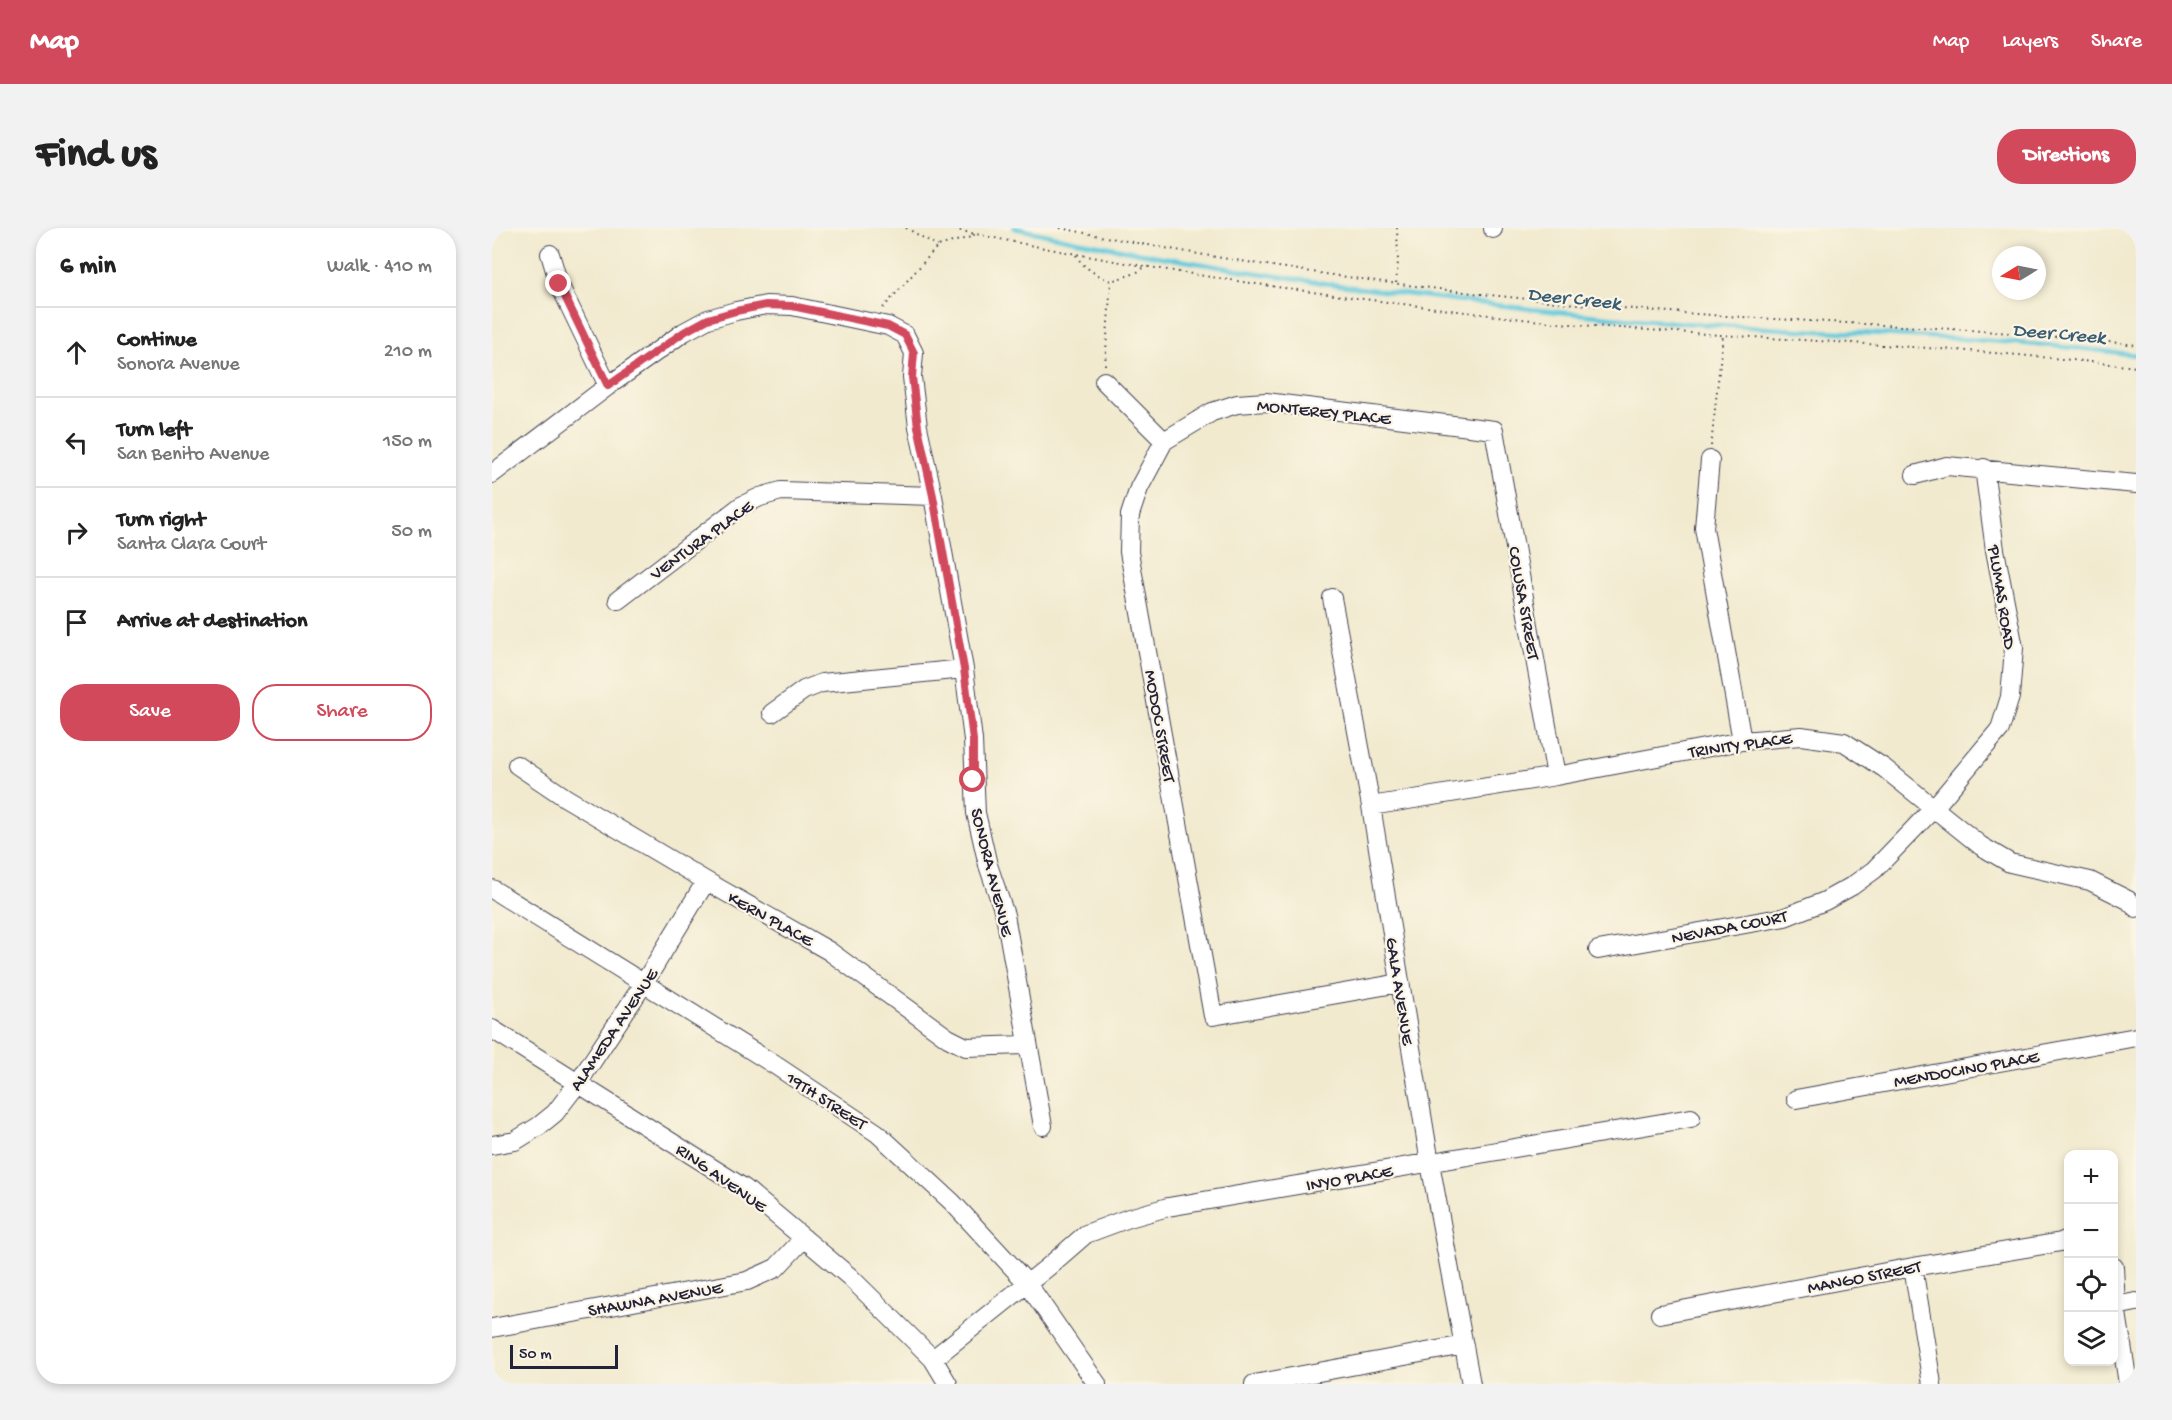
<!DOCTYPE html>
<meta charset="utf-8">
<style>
body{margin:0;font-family:"Gochi Hand",sans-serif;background:#f2f2f2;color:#222}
.controls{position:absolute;right:18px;bottom:18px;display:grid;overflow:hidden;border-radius:12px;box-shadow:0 3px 9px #0003}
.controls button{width:54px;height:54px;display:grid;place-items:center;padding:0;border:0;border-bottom:2px solid #e0e0e0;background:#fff;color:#222;font:30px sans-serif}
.compass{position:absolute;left:1500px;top:18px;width:54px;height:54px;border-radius:50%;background:#fff;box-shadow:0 3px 9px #0003;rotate:260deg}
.scale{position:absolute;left:18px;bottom:15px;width:108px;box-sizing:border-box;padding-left:6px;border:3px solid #22223b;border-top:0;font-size:16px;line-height:21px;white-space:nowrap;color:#22223b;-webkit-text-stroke:4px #fcf5e5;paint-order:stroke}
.stop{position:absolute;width:18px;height:18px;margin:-14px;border:4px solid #d1495b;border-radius:50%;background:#fff}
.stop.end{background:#d1495b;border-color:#fff;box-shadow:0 2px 6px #0008}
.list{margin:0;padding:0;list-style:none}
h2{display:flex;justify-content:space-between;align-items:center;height:78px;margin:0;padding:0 24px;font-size:26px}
h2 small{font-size:20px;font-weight:400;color:#767676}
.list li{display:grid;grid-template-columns:39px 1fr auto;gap:18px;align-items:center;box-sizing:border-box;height:90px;padding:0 24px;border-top:2px solid #e0e0e0}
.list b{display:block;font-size:22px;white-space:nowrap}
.list p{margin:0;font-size:20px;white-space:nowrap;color:#767676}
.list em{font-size:20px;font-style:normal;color:#767676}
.actions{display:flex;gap:12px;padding:18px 24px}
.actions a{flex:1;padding:14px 0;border:2px solid #d1495b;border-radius:24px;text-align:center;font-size:21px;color:#d1495b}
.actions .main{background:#d1495b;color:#fff}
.icon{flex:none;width:33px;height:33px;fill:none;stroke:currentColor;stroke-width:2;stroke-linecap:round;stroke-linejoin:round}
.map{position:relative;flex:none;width:1644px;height:1156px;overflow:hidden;border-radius:24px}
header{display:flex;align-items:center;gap:36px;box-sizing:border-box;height:84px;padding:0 30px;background:#d1495b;color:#fff}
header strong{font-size:28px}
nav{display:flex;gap:33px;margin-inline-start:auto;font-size:21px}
.intro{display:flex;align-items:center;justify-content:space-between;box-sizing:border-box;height:144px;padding:0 36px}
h1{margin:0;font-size:42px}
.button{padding:15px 27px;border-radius:24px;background:#d1495b;color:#fff;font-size:21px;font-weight:700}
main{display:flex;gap:36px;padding:0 36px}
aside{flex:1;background:#fff;border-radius:24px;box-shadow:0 3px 9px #0003}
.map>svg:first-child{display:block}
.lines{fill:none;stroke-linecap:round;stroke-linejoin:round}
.stream{stroke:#5fc8db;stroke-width:4.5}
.minor-casing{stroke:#414051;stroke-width:20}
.path{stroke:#414051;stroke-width:2;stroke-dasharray:1.5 4.5;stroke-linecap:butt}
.minor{stroke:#fff;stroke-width:18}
.route{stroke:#d1495b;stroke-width:8}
.labels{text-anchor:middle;stroke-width:4.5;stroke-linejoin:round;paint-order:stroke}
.street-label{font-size:18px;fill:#22223b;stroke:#fcf5e5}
.water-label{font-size:20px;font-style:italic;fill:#375c73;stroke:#fcf5e5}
</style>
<header>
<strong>Map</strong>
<nav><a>Map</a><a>Layers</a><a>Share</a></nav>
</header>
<div class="intro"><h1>Find us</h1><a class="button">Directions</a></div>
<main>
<aside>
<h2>6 min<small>Walk · 410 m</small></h2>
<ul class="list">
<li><svg class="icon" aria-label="ahead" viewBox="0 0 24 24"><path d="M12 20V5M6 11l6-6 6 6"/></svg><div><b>Continue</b><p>Sonora Avenue</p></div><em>210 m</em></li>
<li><svg class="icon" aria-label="left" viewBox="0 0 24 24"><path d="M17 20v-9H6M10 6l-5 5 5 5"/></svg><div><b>Turn left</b><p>San Benito Avenue</p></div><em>150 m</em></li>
<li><svg class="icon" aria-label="right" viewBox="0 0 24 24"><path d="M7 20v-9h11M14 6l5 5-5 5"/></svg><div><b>Turn right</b><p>Santa Clara Court</p></div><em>50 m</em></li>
<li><svg class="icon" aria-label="arrive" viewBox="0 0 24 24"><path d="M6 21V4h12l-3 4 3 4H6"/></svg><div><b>Arrive at destination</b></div></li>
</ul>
<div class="actions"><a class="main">Save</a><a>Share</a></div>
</aside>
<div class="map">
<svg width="1644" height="1156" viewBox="0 0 1644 1156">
<rect width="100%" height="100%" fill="#fcf5e5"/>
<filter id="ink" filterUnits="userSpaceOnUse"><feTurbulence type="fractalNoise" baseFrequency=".0167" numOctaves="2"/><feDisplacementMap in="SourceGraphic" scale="12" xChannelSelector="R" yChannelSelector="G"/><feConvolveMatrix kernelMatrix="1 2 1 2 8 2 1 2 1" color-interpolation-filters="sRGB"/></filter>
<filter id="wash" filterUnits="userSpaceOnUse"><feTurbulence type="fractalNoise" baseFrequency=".008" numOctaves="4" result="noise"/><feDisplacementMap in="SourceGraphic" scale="24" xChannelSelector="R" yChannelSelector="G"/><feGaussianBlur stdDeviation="1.35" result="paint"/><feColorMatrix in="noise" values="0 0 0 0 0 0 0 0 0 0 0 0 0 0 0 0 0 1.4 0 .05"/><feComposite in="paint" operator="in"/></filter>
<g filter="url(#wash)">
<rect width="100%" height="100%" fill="#f1eacf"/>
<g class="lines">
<path class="stream" d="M522 0C718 42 918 70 1117 89 1293 105 1469 105 1644 127"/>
</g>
</g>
<g filter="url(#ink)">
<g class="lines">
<defs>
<path id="minor" d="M1001 1V0
M58 26 67 56 116 158
M612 153 672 213
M672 213 647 260 638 287 637 324 721 788 908 755
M672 213 720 184 745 176 774 174 1002 202 1064 548
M1218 232 1212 300 1250 513
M0 246 116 158 192 104 216 91 244 83 274 77 300 78 396 98 413 107 422 125 420 149 426 199 441 268 472 441 481 512 484 585 496 637 513 687 551 898
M1423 247 1455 238 1644 256
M840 370 879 578 938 935 979 1156
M126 372 249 278 268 269 289 263 441 268
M280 485 312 462 330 455 472 441
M25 537 74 570 214 653 337 723 456 810 474 819 536 817
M879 578 1064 548 1250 513 1309 508 1352 514 1392 540 1489 618 1518 635 1598 653 1636 672 1644 680
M0 661 283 837 385 905 460 974 535 1055 605 1156
M1106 722 1293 689 1333 673 1360 658 1382 642 1441 581 1508 501 1518 469 1522 420 1503 322 1492 240
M0 801 252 960 358 1049 441 1131 456 1156
M1304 871 1644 809
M0 917 23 913 47 898 63 885 86 855 152 755 214 653
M1421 1039 1440 1156
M1622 1039 1624 1078 1636 1156
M1624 1078 1644 1074
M1168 1086 1421 1039 1569 1014 1576 1011
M0 1100 255 1053 284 1040 312 1010
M441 1131 556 1039 594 1006 637 990 676 979 1199 890
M762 1156 972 1117"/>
</defs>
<use href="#minor" class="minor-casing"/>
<path class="path" d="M414 0 446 18
M456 0C601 32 748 55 895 74 969 83 1042 94 1116 99 1292 113 1469 118 1644 139
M568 0C765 40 966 67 1166 83 1325 96 1485 98 1644 117
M584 27C590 39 606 48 619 53L644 45 653 39
M904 55 906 34 905 0
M391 80 446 18 479 9 483 6
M613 137 619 53
M1219 218 1231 107"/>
<use href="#minor" class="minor"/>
</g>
</g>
<g class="lines" filter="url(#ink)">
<path class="route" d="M67 56 116 158 192 104 216 91 244 83 274 77 300 78 396 98 413 107 422 125 420 149 426 199 441 268 472 441 481 512V552"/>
</g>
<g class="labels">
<g class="street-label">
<text transform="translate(832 183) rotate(6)" y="6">MONTEREY PLACE</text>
<text transform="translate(209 311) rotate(-36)" y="6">VENTURA PLACE</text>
<text transform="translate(1511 369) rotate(81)" y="6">PLUMAS ROAD</text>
<text transform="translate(1033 375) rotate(80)" y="6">COLUSA STREET</text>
<text transform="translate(669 498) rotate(80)" y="6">MODOC STREET</text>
<text transform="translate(1248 516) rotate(-8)" y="6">TRINITY PLACE</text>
<text transform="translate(501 644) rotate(76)" y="6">SONORA AVENUE</text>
<text transform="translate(279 690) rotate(29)" y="6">KERN PLACE</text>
<text transform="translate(1237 698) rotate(-11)" y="6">NEVADA COURT</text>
<text transform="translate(909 763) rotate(81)" y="6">GALA AVENUE</text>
<text transform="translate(121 801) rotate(-56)" y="6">ALAMEDA AVENUE</text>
<text transform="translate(1474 840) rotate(-10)" y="6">MENDOCINO PLACE</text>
<text transform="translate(335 872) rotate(33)" y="6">19TH STREET</text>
<text transform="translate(230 949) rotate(35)" y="6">RING AVENUE</text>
<text transform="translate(857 949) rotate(-10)" y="6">INYO PLACE</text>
<text transform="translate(1372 1048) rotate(-11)" y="6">MANGO STREET</text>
<text transform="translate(163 1070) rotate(-10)" y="6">SHAWNA AVENUE</text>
</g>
<g class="water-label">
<text transform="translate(1082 69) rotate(6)" y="7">Deer Creek</text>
<text transform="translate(1567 104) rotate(5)" y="7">Deer Creek</text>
</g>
</g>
</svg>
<div class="controls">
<button>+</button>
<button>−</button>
<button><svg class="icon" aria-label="locate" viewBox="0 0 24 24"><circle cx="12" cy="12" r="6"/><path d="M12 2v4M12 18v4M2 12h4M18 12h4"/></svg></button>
<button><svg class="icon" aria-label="layers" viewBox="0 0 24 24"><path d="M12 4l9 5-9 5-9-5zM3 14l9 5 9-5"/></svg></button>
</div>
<svg class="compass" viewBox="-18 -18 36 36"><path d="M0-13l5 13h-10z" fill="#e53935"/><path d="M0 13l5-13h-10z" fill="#767676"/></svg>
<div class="scale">50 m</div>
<div class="stop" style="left:481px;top:552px"></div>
<div class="stop end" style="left:67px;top:56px"></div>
</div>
</main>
